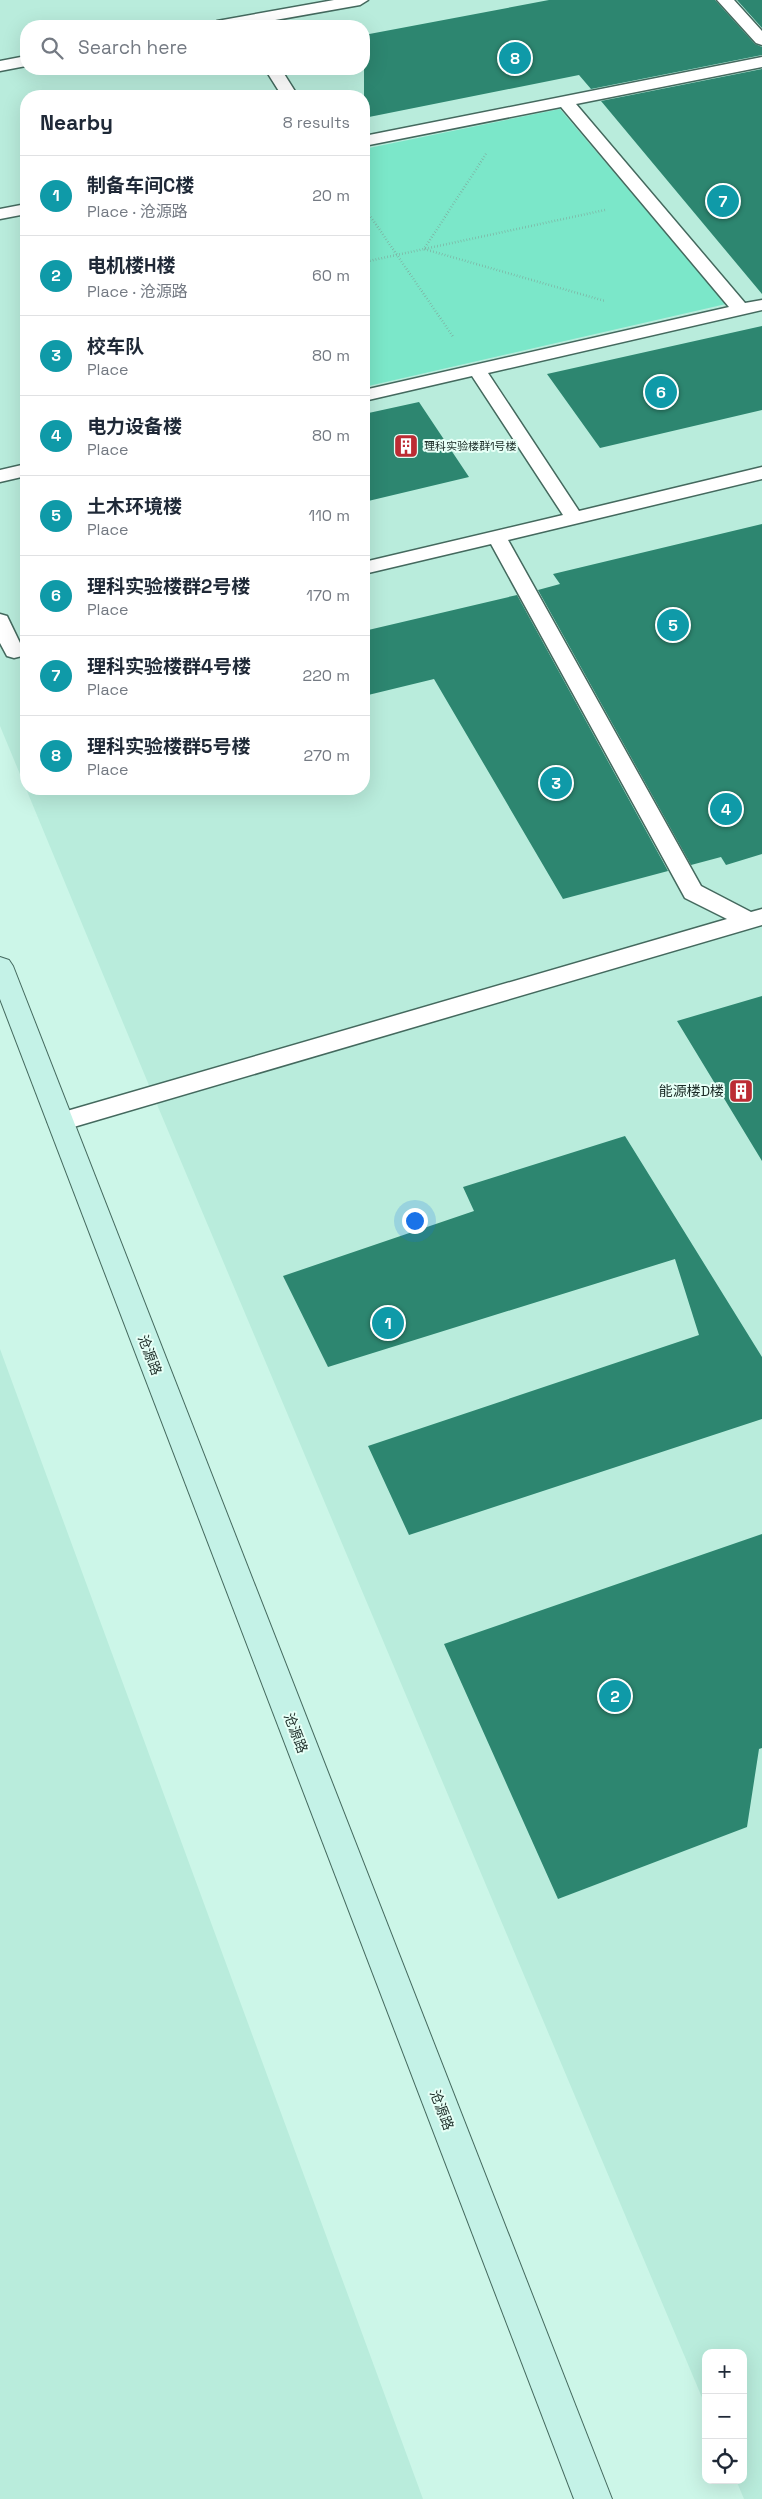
<!DOCTYPE html>
<meta charset="utf-8">
<style>
body{margin:0;font-family:"Space Grotesk","Noto Sans SC",sans-serif;background:#f2f2f3;color:#1f2937}
.controls{position:absolute;right:15px;bottom:15px;display:grid;overflow:hidden;border-radius:10px;box-shadow:0 5px 20px #0002}
.controls button{width:45px;height:45px;display:grid;place-items:center;padding:0;border:0;border-bottom:1px solid #e0e1e3;background:#fff;color:#1f2937;font:25px sans-serif}
.you{position:absolute;left:414px;top:1220px;width:18px;height:18px;margin:-12px;border:4px solid #fff;border-radius:50%;background:#1a73e8;box-shadow:0 0 0 8px #1a73e833}
.badge{display:grid;place-items:center;width:32px;height:32px;border-radius:50%;background:#b45309;color:#fff;font-size:16px;font-weight:700}
.pin{position:absolute;translate:-50% -50%;border:2px solid #fff;box-shadow:0 1px 5px #0006}
.list{margin:0;padding:0;list-style:none}
h2{display:flex;justify-content:space-between;align-items:center;height:65px;margin:0;padding:0 20px;font-size:21px}
h2 small{font-size:16px;font-weight:400;color:#747a83}
.list li{display:grid;grid-template-columns:32px 1fr auto;gap:15px;align-items:center;box-sizing:border-box;height:80px;padding:0 20px;border-top:1px solid #e0e1e3}
.list b{display:block;font-size:19px;white-space:nowrap}
.list p{margin:0;font-size:16px;white-space:nowrap;color:#747a83}
.list em{font-size:16px;font-style:normal;color:#747a83}
.icon{flex:none;width:28px;height:28px;fill:none;stroke:currentColor;stroke-width:2;stroke-linecap:round;stroke-linejoin:round}
.map{position:relative;flex:none;width:762px;height:2499px;overflow:hidden}
.search{position:absolute;background:#fff;box-shadow:0 5px 20px #0002;left:20px;top:20px;width:350px;height:55px;display:flex;align-items:center;gap:12px;box-sizing:border-box;padding:0 18px;border-radius:20px;color:#747a83;font-size:19px}
.panel{position:absolute;background:#fff;box-shadow:0 5px 20px #0002;left:20px;top:90px;width:350px;height:705px;border-radius:20px}
.map>svg:first-child{display:block}
.built{fill:#b9ecdc;fill-rule:evenodd}
.green{fill:#7be7c9}
.building{fill:#2d8670}
.lines{fill:none;stroke-linecap:round;stroke-linejoin:round}
.lane-casing{stroke:#44695e;stroke-width:3}
.secondary-casing{stroke:#44695e;stroke-width:2}
.path{stroke:#7e9d93;stroke-width:2.5;stroke-dasharray:0.5 2.5;stroke-linecap:butt}
.lane{fill:#fff;fill-rule:evenodd}
.secondary{fill:#c4f2e7;fill-rule:evenodd}
.labels{text-anchor:middle;stroke-width:4;stroke-linejoin:round;paint-order:stroke}
.far-poi-label{font-size:11px;fill:#1b2b26;stroke:#e6fff6;text-anchor:start}
.poi-label{font-size:14px;fill:#1b2b26;stroke:#e6fff6;text-anchor:end}
.street-label{font-size:14px;fill:#1b2b26;stroke:#e6fff6}
</style>
<div class="map">
<svg width="762" height="2499" viewBox="0 0 762 2499">
<rect width="100%" height="100%" fill="#ccf6e8"/>
<path class="built" d="M0 0H762V2499H744L736 2480H743V2353H706V2407L153 1095 0 726ZM26 26H364V69H26ZM26 96H364V789H26Z
M0 1349 423 2499H0Z"/>
<path class="green" d="M560 109 726 304 364 387V149Z"/>
<path class="building" d="M549 0H715L755 44 762 47V55L591 89 579 75 364 118V35Z
M737 0H762V28Z
M762 69V294L601 101Z
M762 326V410L600 448 547 374Z
M419 402 469 477 364 502V414Z
M762 524V854L726 865 721 857 691 865 538 590 560 584 553 574Z
M517 595 668 871 563 899 434 679 364 696V631Z
M762 996V1161L677 1021Z
M625 1136 762 1357V1419L409 1535 368 1446 699 1335 675 1259 328 1367 283 1276 474 1211 463 1187Z
M762 1534V1748L759 1749 747 1827 558 1899 444 1644Z"/>
<g class="lines">
<defs>
<path id="lane" d="M334 0H368L360 5 242 26H209L217 21Z
M717 0H734L762 31V45L756 43Z
M26 56V66L0 71V61Z
M762 57V67L576 104 745 303 762 300V310L488 373 579 511 762 467V479L508 540 701 886 751 912 762 909V925L60 1131 52 1129 48 1122 52 1115 60 1113 727 919 685 898 491 544 364 574V562L563 515 472 376 364 401V390L729 307 561 107 364 146V136Z
M265 69H281L298 96H282Z
M26 204V214L0 219V209Z
M26 464V476L0 482V470Z
M0 614 7 616 20 643 26 641V655L14 658 7 656 0 643Z"/>
<path id="secondary" d="M0 957 9 960 13 966 612 2499H574L0 999Z"/>
</defs>
<use href="#lane" class="lane-casing"/>
<use href="#secondary" class="secondary-casing"/>
<path class="path" d="M486 154 424 249 605 301
M364 207 454 338
M364 262 605 210"/>
<use href="#lane" class="lane"/>
<use href="#secondary" class="secondary"/>
</g>
<defs>
<symbol id="building-square" viewBox="-11 -11 22 22"><rect x="-9" y="-9" width="18" height="18" rx="4" fill="#bc2c34" stroke="#e6fff6"/><path d="M-4-6H4V6H1V3H-1V6H-4ZM-2.5-4.3h1.7v1.8h-1.7ZM.8-4.3h1.7v1.8H.8ZM-2.5-1h1.7V.8h-1.7ZM.8-1h1.7V.8H.8Z" fill="#fff"/></symbol>
</defs>
<g fill-rule="evenodd">
<use href="#building-square" x="392" y="432" width="28" height="28"/>
<use href="#building-square" x="727" y="1077" width="28" height="28"/>
</g>
<g class="labels">
<g class="far-poi-label">
<text x="424" y="450">理科实验楼群1号楼</text>
</g>
<g class="poi-label">
<text x="724" y="1096">能源楼D楼</text>
</g>
<g class="street-label">
<text transform="translate(150 1355) rotate(69)" y="5">沧源路</text>
<text transform="translate(296 1733) rotate(69)" y="5">沧源路</text>
<text transform="translate(442 2110) rotate(69)" y="5">沧源路</text>
</g>
</g>
</svg>
<div class="controls">
<button>+</button>
<button>−</button>
<button><svg class="icon" aria-label="locate" viewBox="0 0 24 24"><circle cx="12" cy="12" r="6"/><path d="M12 2v4M12 18v4M2 12h4M18 12h4"/></svg></button>
</div>
<div class="you"></div>
<div class="pin badge" style="left:388px;top:1323px;background:#0f9aa8">1</div>
<div class="pin badge" style="left:615px;top:1696px;background:#0f9aa8">2</div>
<div class="pin badge" style="left:556px;top:783px;background:#0f9aa8">3</div>
<div class="pin badge" style="left:726px;top:809px;background:#0f9aa8">4</div>
<div class="pin badge" style="left:673px;top:625px;background:#0f9aa8">5</div>
<div class="pin badge" style="left:661px;top:392px;background:#0f9aa8">6</div>
<div class="pin badge" style="left:723px;top:201px;background:#0f9aa8">7</div>
<div class="pin badge" style="left:515px;top:58px;background:#0f9aa8">8</div>
<div class="search"><svg class="icon" aria-label="search" viewBox="0 0 24 24"><circle cx="10" cy="10" r="6"/><path d="M15 15l6 6"/></svg>Search here</div>
<section class="panel">
<h2>Nearby<small>8 results</small></h2>
<ul class="list">
<li><span class="badge" style="background:#0f9aa8">1</span><div><b>制备车间C楼</b><p>Place · 沧源路</p></div><em>20 m</em></li>
<li><span class="badge" style="background:#0f9aa8">2</span><div><b>电机楼H楼</b><p>Place · 沧源路</p></div><em>60 m</em></li>
<li><span class="badge" style="background:#0f9aa8">3</span><div><b>校车队</b><p>Place</p></div><em>80 m</em></li>
<li><span class="badge" style="background:#0f9aa8">4</span><div><b>电力设备楼</b><p>Place</p></div><em>80 m</em></li>
<li><span class="badge" style="background:#0f9aa8">5</span><div><b>土木环境楼</b><p>Place</p></div><em>110 m</em></li>
<li><span class="badge" style="background:#0f9aa8">6</span><div><b>理科实验楼群2号楼</b><p>Place</p></div><em>170 m</em></li>
<li><span class="badge" style="background:#0f9aa8">7</span><div><b>理科实验楼群4号楼</b><p>Place</p></div><em>220 m</em></li>
<li><span class="badge" style="background:#0f9aa8">8</span><div><b>理科实验楼群5号楼</b><p>Place</p></div><em>270 m</em></li>
</ul>
</section>
</div>
